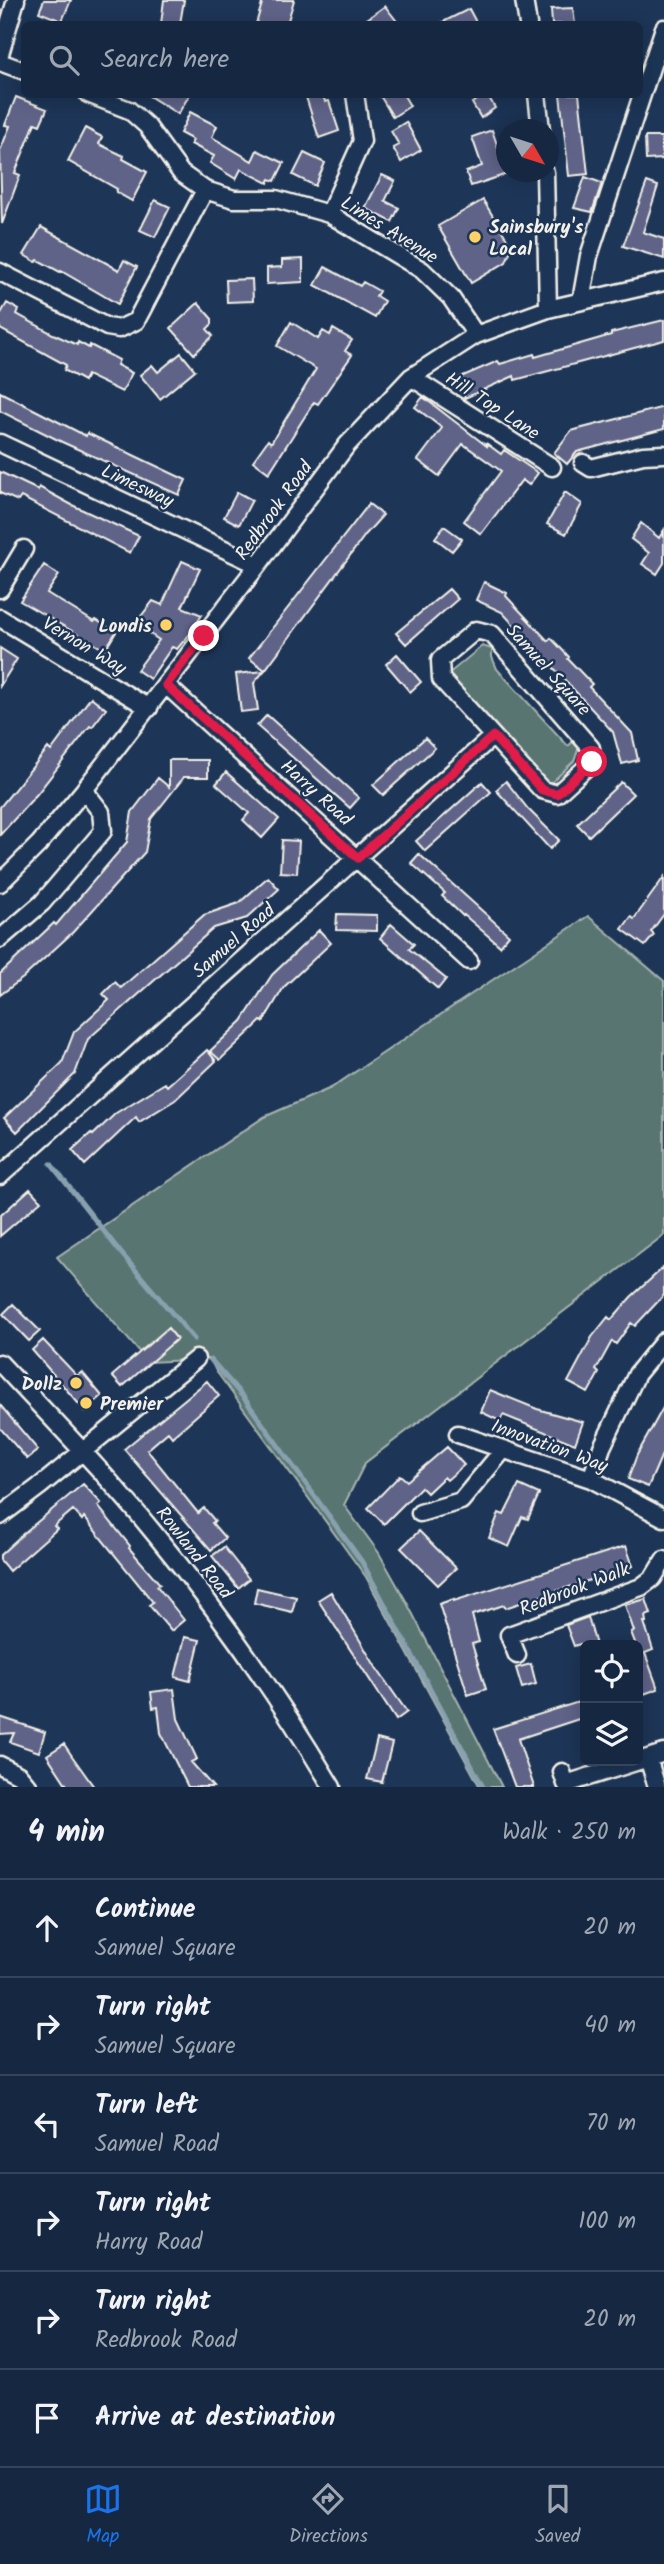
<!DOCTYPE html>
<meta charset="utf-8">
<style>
body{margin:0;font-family:Kalam,sans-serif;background:#23344c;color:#f1f3f6}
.controls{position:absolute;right:21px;bottom:21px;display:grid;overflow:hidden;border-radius:10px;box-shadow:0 4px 18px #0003}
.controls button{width:63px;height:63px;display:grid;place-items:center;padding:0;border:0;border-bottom:2px solid #35445a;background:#162841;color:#f1f3f6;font:35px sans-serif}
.compass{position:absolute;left:496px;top:119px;width:63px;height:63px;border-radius:50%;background:#162841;box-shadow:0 4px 18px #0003;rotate:129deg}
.stop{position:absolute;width:21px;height:21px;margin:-16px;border:5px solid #e11d48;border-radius:50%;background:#fff}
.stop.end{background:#e11d48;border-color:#fff;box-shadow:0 2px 7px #0008}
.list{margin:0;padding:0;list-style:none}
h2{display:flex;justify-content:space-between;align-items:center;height:91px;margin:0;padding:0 28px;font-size:30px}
h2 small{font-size:23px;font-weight:400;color:#9ea6b1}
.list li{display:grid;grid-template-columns:46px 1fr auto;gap:21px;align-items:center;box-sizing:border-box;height:98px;padding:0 28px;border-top:2px solid #35445a}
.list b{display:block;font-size:26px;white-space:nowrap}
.list p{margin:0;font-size:23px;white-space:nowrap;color:#9ea6b1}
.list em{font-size:23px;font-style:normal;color:#9ea6b1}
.icon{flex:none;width:38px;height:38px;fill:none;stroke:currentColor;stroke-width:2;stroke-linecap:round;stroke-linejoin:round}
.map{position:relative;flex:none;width:664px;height:1787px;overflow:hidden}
.search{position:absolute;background:#162841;box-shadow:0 4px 18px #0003;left:21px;right:21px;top:21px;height:77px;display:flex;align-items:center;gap:18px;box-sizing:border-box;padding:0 24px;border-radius:10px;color:#9ea6b1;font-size:26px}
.sheet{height:679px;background:#162841}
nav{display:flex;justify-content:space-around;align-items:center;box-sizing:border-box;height:98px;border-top:2px solid #35445a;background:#162841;font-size:19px;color:#9ea6b1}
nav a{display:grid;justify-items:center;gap:4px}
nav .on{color:#1a73e8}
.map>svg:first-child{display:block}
.green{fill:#597572;stroke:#a6b3ad;stroke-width:2}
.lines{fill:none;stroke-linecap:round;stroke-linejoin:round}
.stream{stroke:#89a1ae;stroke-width:5}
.building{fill:#5f6388;stroke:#f4f1e8;stroke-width:2}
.minor-casing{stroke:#f4f1e8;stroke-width:21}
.minor{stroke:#1d3557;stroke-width:16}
.route{stroke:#e11d48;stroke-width:9}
.poi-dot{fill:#ffd166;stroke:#1d3557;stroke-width:2.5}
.labels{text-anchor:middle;stroke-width:5;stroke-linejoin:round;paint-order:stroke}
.poi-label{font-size:19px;font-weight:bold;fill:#f4f1e8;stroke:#1d3557;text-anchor:start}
.street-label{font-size:19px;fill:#f4f1e8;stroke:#1d3557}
</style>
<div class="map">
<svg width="664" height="1787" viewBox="0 0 664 1787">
<rect width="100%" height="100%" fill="#1d3557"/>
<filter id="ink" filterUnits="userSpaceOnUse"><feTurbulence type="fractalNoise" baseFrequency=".0143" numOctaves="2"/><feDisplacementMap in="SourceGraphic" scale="14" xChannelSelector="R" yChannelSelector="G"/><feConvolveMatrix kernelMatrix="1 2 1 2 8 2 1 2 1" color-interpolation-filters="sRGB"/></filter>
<g filter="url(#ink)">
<path class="green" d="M482 646 492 649V657L497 669 568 746 575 740 579 747 574 761 550 784 544 782 447 675Z
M588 916 664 981V1235L365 1463 344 1505 379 1553 406 1601 502 1787H480L366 1577 216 1371 210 1359 148 1362 57 1257 264 1117 331 1088Z"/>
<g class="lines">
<path class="stream" d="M51 1164 121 1253 194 1339
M211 1360 244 1398 362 1562 483 1787"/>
</g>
<path class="building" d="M44 0H71L62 21 39 12Z
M164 0H184L180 24H161Z
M263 0H294L287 24H256Z
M385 6 399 24H360Z
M573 8 575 24H552L551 9Z
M469 9 477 24H439Z
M146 94H190L178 114Z
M305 94H323L325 102 329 101 339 131 319 138Z
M379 94H403L410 106 393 117Z
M487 94 495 108 481 118 472 103Z
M560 94H579L588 174 569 176Z
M16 97 47 109 40 125 35 123 15 173 20 175 2 224 0 151 10 126 5 125Z
M190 112 217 126 212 137 252 161 257 150 284 163 275 181 270 179 268 183 241 169 236 179 210 163 214 156 191 144 193 140 180 133Z
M406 122 421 150 401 162 393 148 399 145 391 131Z
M85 128 102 137 99 144 124 156 123 159 147 172 132 201 116 192 117 189 68 161Z
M492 130 507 174 471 186 466 172 482 166 472 137Z
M645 137H662V159L646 160Z
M304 153 325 163 315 186 293 175Z
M382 175 395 181 385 201 399 208 392 222 365 208Z
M585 177 602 183 592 212 574 208Z
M647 182 658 186 643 232 664 239V259L623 246Z
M155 200 170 207 155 237 140 230Z
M483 200 512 247 506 262 471 283 438 226Z
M41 227 119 270 124 260 137 267 118 304 61 271 60 272 38 260 36 262 24 255Z
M303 259V282L267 284V268L282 267V260Z
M325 267 360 286 363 282 379 291 376 296 384 301 375 318 315 285Z
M252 279 253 301 227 302 226 280Z
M7 303 19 310 17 314 53 334 77 345 78 342 89 348 90 345 119 360 117 365 132 373 122 392 87 375 84 381 64 370 66 365 0 329V315Z
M198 303 212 319V324L207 329 213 336 194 354 171 328Z
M664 320V340L515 380 514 376 465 398 456 379 498 361 500 364 534 354 535 357 611 335V333Z
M291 322 318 339 323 331 330 335 333 329 352 340 345 351 352 355 318 404 314 402 269 473 253 461 268 440 271 443 316 369 277 346Z
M181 353 195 370 160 399 140 375 152 365 158 372Z
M0 392 86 436 87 433 186 480 179 495 62 442 0 411Z
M423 397 488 447 486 443 501 454 504 450 538 473 529 485 522 480 481 534 464 521 501 471 463 444 439 476 418 460 442 428 415 407Z
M664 407V429L577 452 567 464 554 453 571 431Z
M0 472 38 490 39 487 72 505 139 536 130 553 21 497 18 501 0 493Z
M237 492 252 500 239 525 224 517Z
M565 492 582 504 566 534 547 524Z
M369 504 383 515 366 534 265 670 249 658Z
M641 523 659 538 664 530V563L657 574 642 564 649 553 631 539Z
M444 526 462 539 452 551 435 538Z
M182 561 200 569 182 607 202 615 190 634 177 649 172 647 150 679 137 670 159 640 135 624 153 601 162 605Z
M44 565 59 575 47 593 94 622 96 620 116 632 105 650 20 601Z
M484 582 507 593 506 596 548 641 551 638 569 657 568 659 592 684 589 687 632 733 638 760 622 764 613 732 502 612 476 600Z
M449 589 458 599 406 644 396 633Z
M0 648 17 659 0 686Z
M397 654 421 682 410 692 386 664Z
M264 671 254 683 258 710 241 712 236 674Z
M91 697 106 709 92 727 90 726 37 794 0 835V807L48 748 51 751Z
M267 715 359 798 350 808 257 726Z
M425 738 435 748 383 795 373 785Z
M169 760H208V777H184L151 819 145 852 73 932 23 978 0 995V974L54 923 56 925 127 842 132 812 158 778 169 787Z
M226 772 279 819 262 838 243 820 249 813 216 784Z
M506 781 528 809 559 840 550 849 496 790Z
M482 782 491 792 425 851 416 841Z
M621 782 633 794 589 836 577 824Z
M282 840 299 841 297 873 280 872Z
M419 854 509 935 500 946 464 915 463 916 442 896 445 893 411 863Z
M268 877 279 889 247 918 214 928 88 1039 75 1074 17 1132 4 1118 62 1063 74 1032 109 1000 103 994 115 982 121 988 204 915 239 903Z
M664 877V914L651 932 654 935 645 946 622 929 631 917 634 919Z
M337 914 377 915V931L336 930Z
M391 924 414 944 409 949 446 979 438 989 380 938Z
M319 930 331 943 284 987 263 1022 261 1021 220 1060 210 1051 242 1021 272 975Z
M207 1050 216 1061 175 1100 139 1122 136 1117 85 1165 72 1150 91 1133 93 1135 116 1113 165 1083 167 1086Z
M30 1189 41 1201 0 1236V1216Z
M664 1267V1295L635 1326 631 1323 616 1344 612 1341 596 1370 599 1373 588 1393 568 1382 592 1337 608 1317 611 1320 631 1297Z
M13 1304 40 1331 29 1341 3 1314Z
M168 1328 177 1339 122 1387 112 1376Z
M43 1340 77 1376 82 1372 102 1396 85 1411 32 1350Z
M207 1381 219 1396 172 1437 168 1432 147 1450 198 1513 204 1508 215 1521 212 1523 225 1538 211 1550 124 1449Z
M490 1390 537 1409 583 1422 575 1444 503 1415 500 1421 481 1412Z
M0 1405 38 1450 27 1459 0 1428Z
M664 1406V1450L648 1487 628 1479 637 1455Z
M447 1447 464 1465 447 1480 444 1477 427 1493 421 1487 384 1524 368 1508 400 1475 407 1481Z
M83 1484 101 1503 98 1506 130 1546 129 1548 160 1584 157 1586 184 1620 171 1631 149 1605 153 1602 84 1517 82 1520 73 1510 54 1526 57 1529 9 1571 0 1560V1555L24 1533Z
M519 1485 539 1494 528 1519 522 1517 509 1547 489 1538 499 1513 504 1515Z
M419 1531 456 1568 438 1585 401 1548Z
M626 1546 633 1566 505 1608 504 1605 472 1615 479 1642 472 1644 486 1689 468 1695 439 1604 454 1599V1601Z
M224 1547 249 1579 238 1588 212 1556Z
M257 1588 296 1597 292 1612 254 1603Z
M331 1592 377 1669 407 1712 396 1720 318 1600Z
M646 1599 651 1614 645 1616 646 1622H644L653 1650 645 1653 658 1689 638 1696V1645H636L631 1632 634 1631 625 1605Z
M588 1617 596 1645 580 1644 574 1646 566 1625Z
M185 1637 200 1640 190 1681 175 1677Z
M531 1664 536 1684 522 1688 516 1668Z
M174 1689 178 1719 197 1759 191 1762 213 1787H188L161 1733 158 1707 153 1708 151 1692Z
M585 1700V1717L518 1739 534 1787H515L493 1729Z
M0 1717 45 1732 39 1752 10 1742 14 1733 0 1734Z
M377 1739 392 1743 382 1782 367 1779Z
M64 1744 72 1756 94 1787H68L47 1755Z"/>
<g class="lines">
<defs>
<path id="minor" d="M524 0 528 24
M0 54 16 0
M0 62 24 71
M88 94 129 110 147 126 181 173 205 190 234 199H276L329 214 422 270 451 298 476 335
M537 94 541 130
M545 172 548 309
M329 214 362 141 355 94
M0 272 107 327 119 329 136 321 205 190
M581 301 589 256 664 28
M411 377 552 467
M0 443 258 565
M583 463 591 468 643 455 664 454
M0 589 24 549
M0 618 149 708
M476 630 492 634 591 748 592 762 557 794 542 790 441 679 440 660Z
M166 685 469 961
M0 883 39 844 84 790 258 565 347 445 411 377 476 335 548 309 664 282
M0 939 42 903 103 831 101 812 84 790
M0 1176 493 736
M0 1363C52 1419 106 1474 154 1533 220 1613 279 1698 332 1787
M458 1434 591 1479 664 1518
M591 1479 602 1447 637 1374 664 1341
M420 1513 461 1501 504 1449
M0 1516 40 1486 196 1359
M517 1655 509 1635 641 1587 653 1578 664 1560
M648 1758 657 1787
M0 1765 19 1775 29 1787
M562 1772 566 1784 664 1753"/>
</defs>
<use href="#minor" class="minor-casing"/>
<use href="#minor" class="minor"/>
</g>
</g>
<g class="lines" filter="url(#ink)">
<path class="route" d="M204 636 166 685 358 858 493 736 542 790 557 794 592 762"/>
</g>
<g class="poi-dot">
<circle cx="475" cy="237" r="7"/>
<circle cx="166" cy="625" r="7"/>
<circle cx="76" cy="1383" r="7"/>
<circle cx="86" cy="1403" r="7"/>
</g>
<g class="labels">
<g class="poi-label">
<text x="489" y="233">Sainsbury's<tspan x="489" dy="22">Local</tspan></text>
<text x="152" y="632" text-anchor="end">Londis</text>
<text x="62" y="1390" text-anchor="end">Dollz</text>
<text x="100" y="1410">Premier</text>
</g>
<g class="street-label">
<text transform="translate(390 229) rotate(32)" y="7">Limes Avenue</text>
<text transform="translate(493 405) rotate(33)" y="7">Hill Top Lane</text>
<text transform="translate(138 485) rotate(25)" y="7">Limesway</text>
<text transform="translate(273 510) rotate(-54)" y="7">Redbrook Road</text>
<text transform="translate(85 645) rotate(31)" y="7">Vernon Way</text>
<text transform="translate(549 669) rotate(48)" y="7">Samuel Square</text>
<text transform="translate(317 792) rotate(42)" y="7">Harry Road</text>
<text transform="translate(233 940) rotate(-41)" y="7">Samuel Road</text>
<text transform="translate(550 1445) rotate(20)" y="7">Innovation Way</text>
<text transform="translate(195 1552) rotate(52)" y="7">Rowland Road</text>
<text transform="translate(574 1588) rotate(-21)" y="7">Redbrook Walk</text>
</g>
</g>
</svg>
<div class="controls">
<button><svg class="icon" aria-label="locate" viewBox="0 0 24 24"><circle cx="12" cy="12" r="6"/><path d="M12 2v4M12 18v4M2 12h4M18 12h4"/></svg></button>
<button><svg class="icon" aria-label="layers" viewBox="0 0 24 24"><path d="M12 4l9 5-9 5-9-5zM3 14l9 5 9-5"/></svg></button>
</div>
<svg class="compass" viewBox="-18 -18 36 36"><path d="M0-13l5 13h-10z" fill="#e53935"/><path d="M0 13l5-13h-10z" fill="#9ea6b1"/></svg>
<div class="stop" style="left:592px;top:762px"></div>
<div class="stop end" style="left:204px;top:636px"></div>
<div class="search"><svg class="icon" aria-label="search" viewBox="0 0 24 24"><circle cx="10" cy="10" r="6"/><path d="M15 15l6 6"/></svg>Search here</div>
</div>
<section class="sheet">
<h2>4 min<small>Walk · 250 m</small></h2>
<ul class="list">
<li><svg class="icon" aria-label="ahead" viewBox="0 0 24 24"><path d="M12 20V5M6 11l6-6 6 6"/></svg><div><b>Continue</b><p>Samuel Square</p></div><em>20 m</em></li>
<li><svg class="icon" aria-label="right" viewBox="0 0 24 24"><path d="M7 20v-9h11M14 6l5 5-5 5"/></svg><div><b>Turn right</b><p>Samuel Square</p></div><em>40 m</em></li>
<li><svg class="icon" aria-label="left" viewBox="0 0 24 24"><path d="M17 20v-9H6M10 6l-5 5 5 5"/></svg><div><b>Turn left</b><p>Samuel Road</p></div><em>70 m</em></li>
<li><svg class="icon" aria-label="right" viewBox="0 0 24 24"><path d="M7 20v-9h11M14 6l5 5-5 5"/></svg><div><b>Turn right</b><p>Harry Road</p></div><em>100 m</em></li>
<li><svg class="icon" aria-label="right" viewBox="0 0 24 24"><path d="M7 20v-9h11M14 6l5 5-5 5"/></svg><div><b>Turn right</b><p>Redbrook Road</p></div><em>20 m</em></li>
<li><svg class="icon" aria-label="arrive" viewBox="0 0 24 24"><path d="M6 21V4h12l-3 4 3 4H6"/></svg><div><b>Arrive at destination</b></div></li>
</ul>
</section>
<nav>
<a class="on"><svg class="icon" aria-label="map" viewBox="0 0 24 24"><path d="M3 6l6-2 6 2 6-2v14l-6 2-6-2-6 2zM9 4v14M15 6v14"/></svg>Map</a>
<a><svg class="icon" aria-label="directions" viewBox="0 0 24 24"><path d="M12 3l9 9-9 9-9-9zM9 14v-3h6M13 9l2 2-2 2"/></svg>Directions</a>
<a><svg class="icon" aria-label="saved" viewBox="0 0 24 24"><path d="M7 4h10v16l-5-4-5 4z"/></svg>Saved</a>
</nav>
